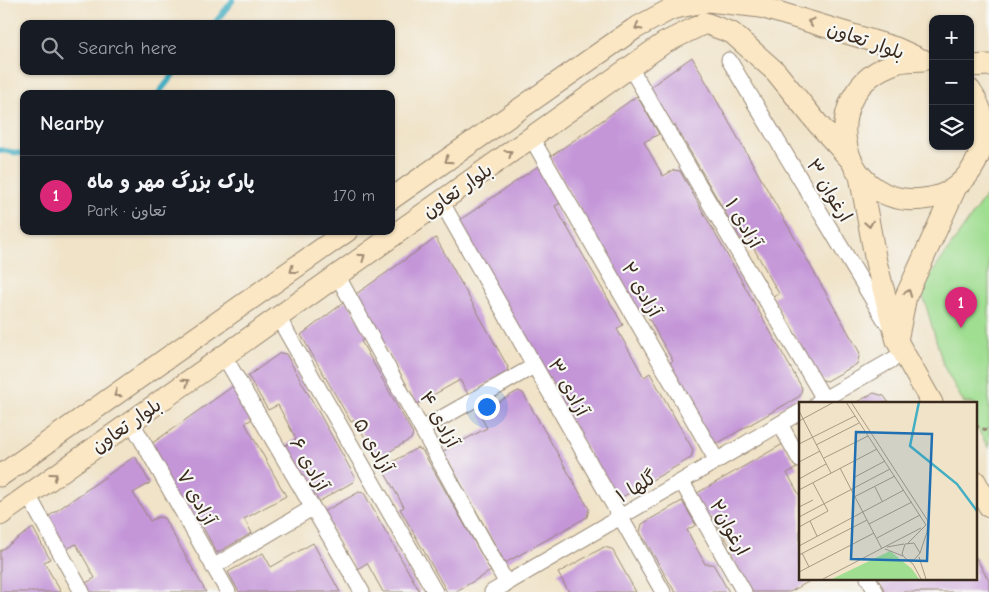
<!DOCTYPE html>
<meta charset="utf-8">
<style>
body{margin:0;font-family:"Comic Neue","Playpen Sans Arabic",sans-serif;background:#242831;color:#f1f3f6}
.controls{position:absolute;right:15px;top:15px;display:grid;overflow:hidden;border-radius:10px;box-shadow:0 1px 4px #0004}
.controls button{width:45px;height:45px;display:grid;place-items:center;padding:0;border:0;border-bottom:1px solid #363941;background:#171b24;color:#f1f3f6;font:25px sans-serif}
.you{position:absolute;left:486px;top:406px;width:18px;height:18px;margin:-12px;border:4px solid #fff;border-radius:50%;background:#1a73e8;box-shadow:0 0 0 8px #1a73e833}
.badge{display:grid;place-items:center;width:32px;height:32px;border-radius:50%;background:#db2777;color:#fff;font-size:16px;font-weight:700}
.pin{position:absolute;translate:-50% -41px;filter:drop-shadow(0 1px 2px #0008)}
.pin::after{content:'';position:absolute;top:26px;width:18px;height:15px;background:inherit;clip-path:polygon(0 0,100% 0,50% 100%)}
.list{margin:0;padding:0;list-style:none}
h2{display:flex;justify-content:space-between;align-items:center;height:65px;margin:0;padding:0 20px;font-size:21px}
h2 small{font-size:16px;font-weight:400;color:#9ea1a6}
.list li{display:grid;grid-template-columns:32px 1fr auto;gap:15px;align-items:center;box-sizing:border-box;height:80px;padding:0 20px;border-top:1px solid #363941}
.list b{display:block;font-size:19px;white-space:nowrap}
.list p{margin:0;font-size:16px;white-space:nowrap;color:#9ea1a6}
.list em{font-size:16px;font-style:normal;color:#9ea1a6}
.icon{flex:none;width:28px;height:28px;fill:none;stroke:currentColor;stroke-width:2;stroke-linecap:round;stroke-linejoin:round}
.map{position:relative;flex:none;width:989px;height:592px;overflow:hidden}
.search{position:absolute;background:#171b24;box-shadow:0 1px 4px #0004;left:20px;top:20px;width:375px;height:55px;display:flex;align-items:center;gap:12px;box-sizing:border-box;padding:0 18px;border-radius:10px;color:#9ea1a6;font-size:19px}
.panel{position:absolute;background:#171b24;box-shadow:0 1px 4px #0004;left:20px;top:90px;width:375px;height:145px;border-radius:10px}
.map>svg:first-child{display:block}
.green{fill:#a0de92;stroke:#6e8458}
.lines{fill:none;stroke-linecap:round;stroke-linejoin:round}
.stream{stroke:#44afc3;stroke-width:5.5}
.building{fill:#c496d8}
.street-casing{stroke:#968673;stroke-width:17}
.secondary-casing{stroke:#968673;stroke-width:23}
.path{stroke:#968673;stroke-width:3;stroke-dasharray:4 4;stroke-linecap:butt}
.street{stroke:#fff;stroke-width:15}
.secondary{stroke:#fbe7c3;stroke-width:21}
.oneway{stroke:#9b8870}
.labels{text-anchor:middle;stroke-width:4.5;stroke-linejoin:round;paint-order:stroke}
.street-label{font-size:19px;fill:#3b2a1e;stroke:#f6f6f2}
.inset-river{fill:none;stroke:#44afc3;stroke-width:2.5}
.inset-road{fill:none;stroke:#a89984;stroke-width:1}
.view{fill:#1f6fb2;fill-opacity:0.15;stroke:#1f6fb2;stroke-width:2.5}
.inset-edge{fill:none;stroke:#3b2a1e;stroke-width:2.5}
</style>
<div class="map">
<svg width="989" height="592" viewBox="0 0 989 592">
<rect width="100%" height="100%" fill="#f6f6f2"/>
<filter id="ink" filterUnits="userSpaceOnUse"><feTurbulence type="fractalNoise" baseFrequency=".02" numOctaves="2"/><feDisplacementMap in="SourceGraphic" scale="10" xChannelSelector="R" yChannelSelector="G"/><feConvolveMatrix kernelMatrix="1 2 1 2 8 2 1 2 1" color-interpolation-filters="sRGB"/></filter>
<filter id="wash" filterUnits="userSpaceOnUse"><feTurbulence type="fractalNoise" baseFrequency=".0096" numOctaves="4" result="noise"/><feDisplacementMap in="SourceGraphic" scale="20" xChannelSelector="R" yChannelSelector="G"/><feGaussianBlur stdDeviation="1.12" result="paint"/><feColorMatrix in="noise" values="0 0 0 0 0 0 0 0 0 0 0 0 0 0 0 0 0 1.4 0 .05"/><feComposite in="paint" operator="in"/></filter>
<g filter="url(#wash)">
<rect width="100%" height="100%" fill="#f0e3c8"/>
<path class="green" d="M989 191V449L975 424V403H964L944 367 921 289Z"/>
<g class="lines">
<path class="stream" d="M214 24 233 0
M158 94 176 71
M0 150 24 154"/>
</g>
<g id="blocks">
<path class="building" d="M692 57 860 353 857 364 827 381 819 379 773 297 779 294 747 236 741 240 675 125 668 129 646 90Z
M637 96 659 134 644 142 663 176 674 170 680 171 802 388 800 396 718 443 710 440 667 364 673 361 659 337 646 313 640 316 550 157Z
M541 164 562 202 555 206 623 325 617 329 644 377 650 373 693 450 691 458 617 500 454 224Z
M436 238 508 367 507 372 468 394 460 380 417 404 356 294Z
M347 300 368 337 361 341 413 434 411 439 377 459 355 420 351 422 301 335Z
M280 353 286 354 355 477 353 482 318 502 284 450 286 445 296 439 278 405 268 410 248 376Z
M239 382 258 416 245 423 286 496 244 519 252 533 217 553 201 524 193 529 144 449Z
M518 391 523 393 589 509 587 517 505 563 443 451 487 428 479 413Z
M874 393 884 396 889 403H855Z
M783 444 797 468 787 473 800 496V578H815L790 592H751L730 554 732 549 711 516 706 519 692 496Z
M417 448 422 450 491 571 455 592H447L400 509 404 507 382 468Z
M135 456 150 483 133 493 150 521 158 517 164 518 206 592H84V584L95 578 76 544 60 553 42 521Z
M359 492 364 493 420 592H383L367 563 356 570 323 512Z
M682 501 696 525 687 530 705 564H713L729 592H675L640 532 642 524Z
M33 528 50 559 44 562 61 592H0V551Z
M313 543 340 592H239L228 572 263 553 271 567Z
M604 547 612 549 636 592H569L558 573Z
M975 556 989 581V592H884L877 578H975Z"/>
</g>
</g>
<g filter="url(#ink)">
<use href="#blocks" fill-opacity="0" stroke="#968673" stroke-width="1"/>
<g class="lines">
<defs>
<path id="street" d="M729 60 886 322
M630 67 824 399
M531 137 717 461
M441 201 663 592
M337 275 507 584
M278 317 435 592
M224 356 362 592
M817 403 904 353
M131 421 228 592
M780 424 800 460
M422 429 534 366
M682 482 744 592
M28 495 82 592
M213 567 312 508
M868 578 876 592
M492 592 800 412"/>
<path id="secondary" d="M923 60C915 61 904 60 896 63 810 91 840 215 930 198 950 195 967 180 976 162 988 137 986 113 970 90
M970 66 989 65
M860 176 876 262 897 341 932 403
M391 199 634 29 671 9 708 1 761 7 896 48 922 60
M898 336 906 296 956 187
M0 476 347 231
M975 481 989 506
M0 515 664 43 705 23 732 33 776 72 818 124 849 158"/>
</defs>
<use href="#street" class="street-casing"/>
<use href="#secondary" class="secondary-casing"/>
<path class="path" d="M975 426 989 431"/>
<use href="#street" class="street"/>
<use href="#secondary" class="secondary"/>
</g>
<defs><path id="oneway-chevron" d="M-2-3.5L2.5 0L-2 3.5" fill="none" stroke-width="1.6" stroke-linecap="round" stroke-linejoin="round" transform="scale(1.25)"/></defs>
<g class="oneway">
<use href="#oneway-chevron" transform="translate(811 22) rotate(-163)"/>
<use href="#oneway-chevron" transform="translate(638 27) rotate(150)"/>
<use href="#oneway-chevron" transform="translate(509 153) rotate(-35)"/>
<use href="#oneway-chevron" transform="translate(448 160) rotate(145)"/>
<use href="#oneway-chevron" transform="translate(869 224) rotate(80)"/>
<use href="#oneway-chevron" transform="translate(362 257) rotate(-35)"/>
<use href="#oneway-chevron" transform="translate(293 270) rotate(144)"/>
<use href="#oneway-chevron" transform="translate(908 293) rotate(-69)"/>
<use href="#oneway-chevron" transform="translate(186 382) rotate(-35)"/>
<use href="#oneway-chevron" transform="translate(117 394) rotate(145)"/>
<use href="#oneway-chevron" transform="translate(54 476) rotate(-36)"/>
</g>
</g>
<g class="labels">
<g class="street-label">
<text transform="translate(866 40) rotate(19)" y="7">بلوار تعاون</text>
<text transform="translate(457 190) rotate(-35)" y="7">بلوار تعاون</text>
<text transform="translate(830 190) rotate(59)" y="7">ارغوان ۳</text>
<text transform="translate(744 223) rotate(60)" y="7">آزادی ۱</text>
<text transform="translate(642 289) rotate(60)" y="7">آزادی ۲</text>
<text transform="translate(569 387) rotate(61)" y="7">آزادی ۳</text>
<text transform="translate(440 419) rotate(61)" y="7">آزادی ۴</text>
<text transform="translate(126 425) rotate(-35)" y="7">بلوار تعاون</text>
<text transform="translate(374 445) rotate(60)" y="7">آزادی ۵</text>
<text transform="translate(310 464) rotate(60)" y="7">آزادی ۶</text>
<text transform="translate(636 486) rotate(-31)" y="7">گلها ۱</text>
<text transform="translate(197 497) rotate(61)" y="7">آزادی ۷</text>
<text transform="translate(730 527) rotate(61)" y="7">ارغوان۲</text>
</g>
</g>
<g transform="translate(799 402)">
<rect width="178" height="178" fill="#f0e3c8"/>
<path d="M91 149 113 167 120 177H33Z" fill="#a0de92"/>
<path class="inset-river" d="M120 0 111 44 158 82 178 109"/>
<path class="inset-road" d="M47 0 127 123 109 141M52 0 129 119 128 130 121 151M0 9 32 71M0 19 35 0M0 42 56 14M17 43 60 21M25 56 69 34M0 60 21 49M41 66 83 147M54 76 86 59M0 77 27 62M76 85 83 99M0 88 78 47M55 95 96 74M0 105 14 98M0 115 91 67M11 119 18 134M70 122 113 100M0 125 29 109 14 81M78 136 121 113M0 144 105 88M88 145 105 142M86 147 104 154M3 151 10 165M0 153 68 118M120 155 127 177M109 158H115L121 151 115 141 106 142 103 152 106 156 114 162 122 177M0 170 75 131M24 177 122 126"/>
<path class="view" d="M57 30 133 32 128 159 52 157Z"/>
<rect width="178" height="178" class="inset-edge"/>
</g>
</svg>
<div class="controls">
<button>+</button>
<button>−</button>
<button><svg class="icon" aria-label="layers" viewBox="0 0 24 24"><path d="M12 4l9 5-9 5-9-5zM3 14l9 5 9-5"/></svg></button>
</div>
<div class="you"></div>
<div class="pin badge" style="left:961px;top:328px">1</div>
<div class="search"><svg class="icon" aria-label="search" viewBox="0 0 24 24"><circle cx="10" cy="10" r="6"/><path d="M15 15l6 6"/></svg>Search here</div>
<section class="panel">
<h2>Nearby<small></small></h2>
<ul class="list">
<li><span class="badge">1</span><div><b>پارک بزرگ مهر و ماه</b><p>Park · تعاون</p></div><em>170 m</em></li>
</ul>
</section>
</div>
